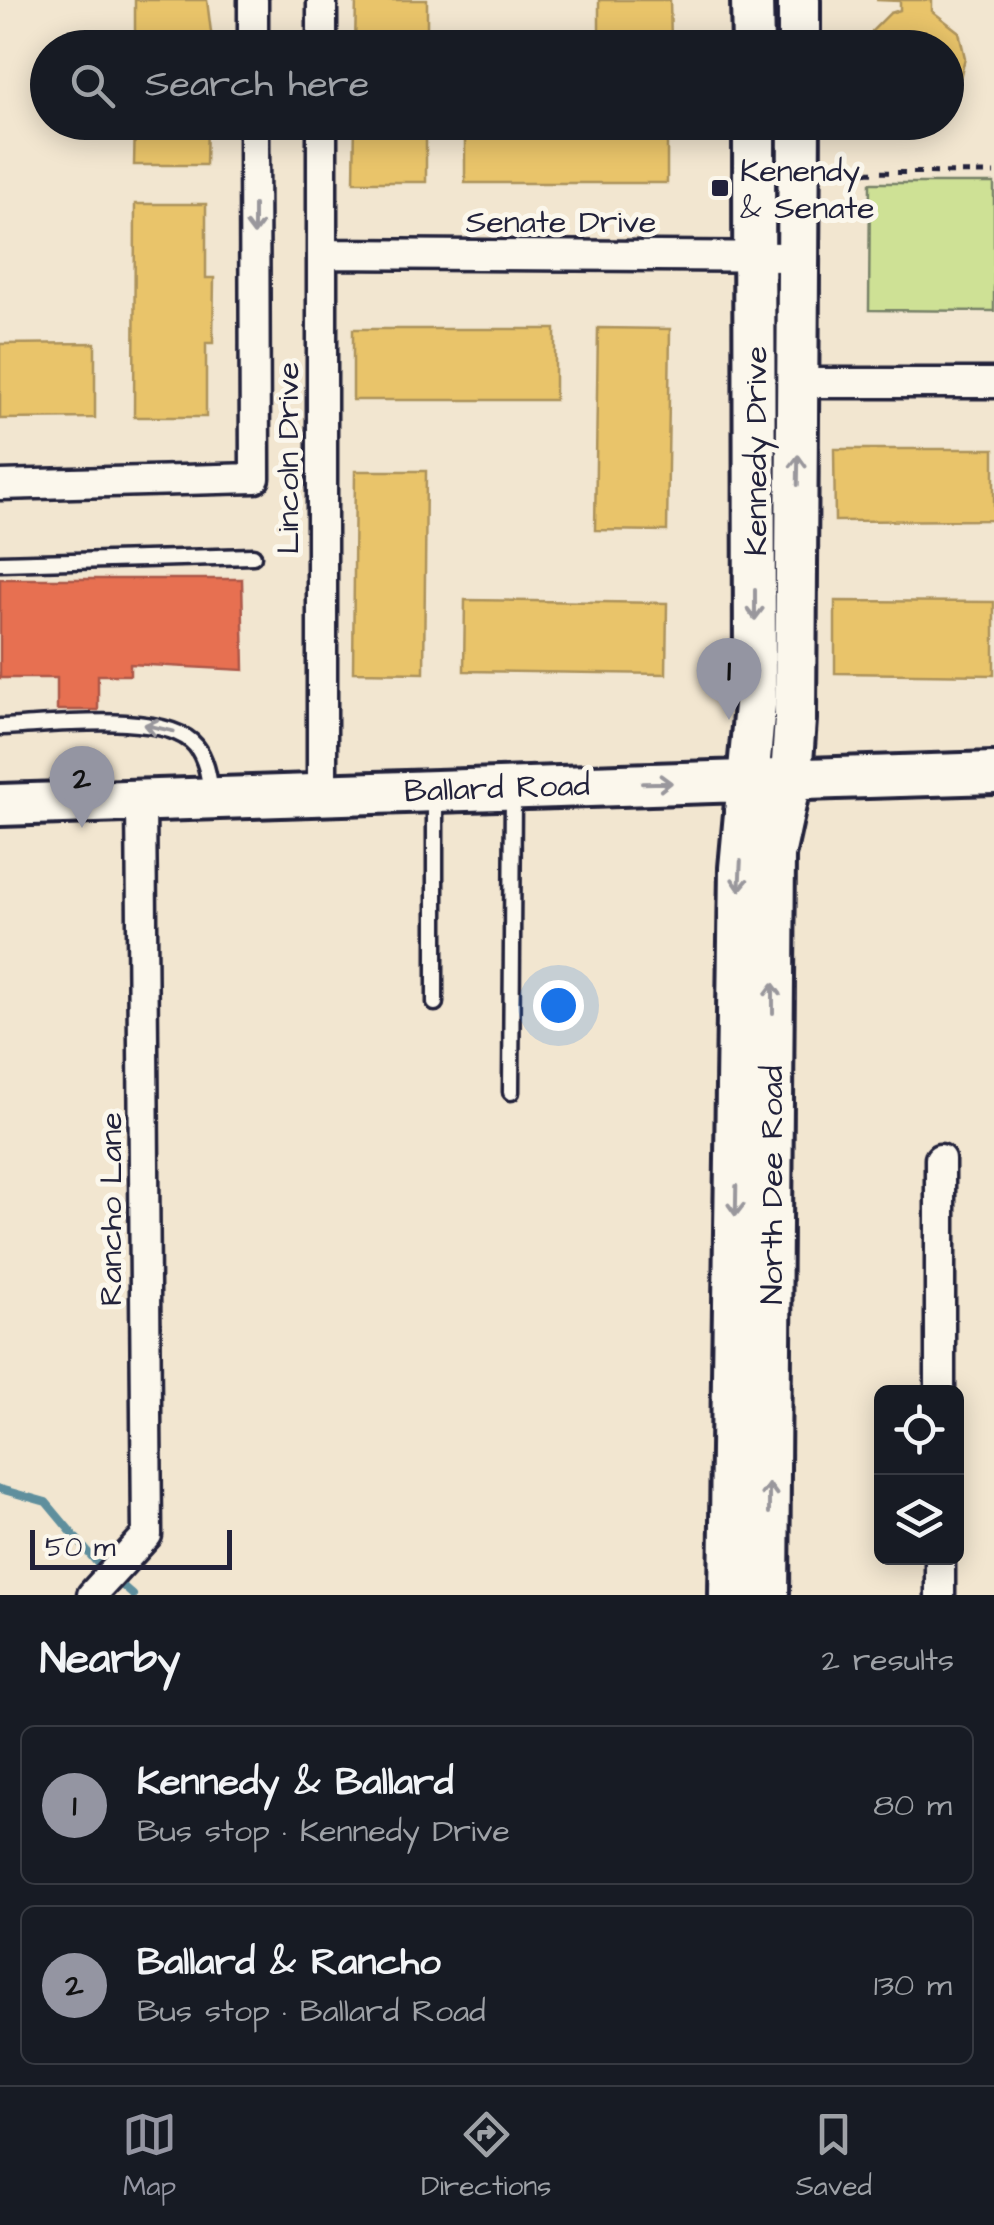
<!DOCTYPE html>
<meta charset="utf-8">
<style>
body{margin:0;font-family:"Architects Daughter",sans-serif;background:#242831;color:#f1f3f6}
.controls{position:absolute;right:30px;bottom:30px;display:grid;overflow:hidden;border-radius:15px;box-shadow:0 5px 25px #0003}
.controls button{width:90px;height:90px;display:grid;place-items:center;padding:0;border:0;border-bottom:2px solid #363941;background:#171b24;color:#f1f3f6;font:50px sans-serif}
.scale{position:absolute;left:30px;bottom:25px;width:202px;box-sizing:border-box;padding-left:10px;border:5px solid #22223b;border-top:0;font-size:28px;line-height:35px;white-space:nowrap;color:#22223b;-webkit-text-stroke:8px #fbf7ec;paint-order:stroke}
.you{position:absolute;left:558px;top:1005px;width:35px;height:35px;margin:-25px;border:8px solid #fff;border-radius:50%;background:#1a73e8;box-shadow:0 0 0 15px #1a73e833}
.badge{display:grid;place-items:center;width:65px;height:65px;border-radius:50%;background:#9495a2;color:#111;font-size:32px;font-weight:700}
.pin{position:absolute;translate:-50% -82px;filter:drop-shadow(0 2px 5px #0008)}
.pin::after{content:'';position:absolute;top:52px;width:35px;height:30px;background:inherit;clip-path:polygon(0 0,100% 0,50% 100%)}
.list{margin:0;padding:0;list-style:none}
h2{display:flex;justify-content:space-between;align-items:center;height:130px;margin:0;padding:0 40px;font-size:42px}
h2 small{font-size:32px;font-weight:400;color:#9ea1a6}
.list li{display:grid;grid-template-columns:65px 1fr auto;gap:30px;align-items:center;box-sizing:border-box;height:160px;margin:0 20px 20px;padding:0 20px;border:2px solid #363941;border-radius:15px}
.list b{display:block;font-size:38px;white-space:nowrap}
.list p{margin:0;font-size:32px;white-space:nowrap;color:#9ea1a6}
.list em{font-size:32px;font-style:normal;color:#9ea1a6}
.icon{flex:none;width:55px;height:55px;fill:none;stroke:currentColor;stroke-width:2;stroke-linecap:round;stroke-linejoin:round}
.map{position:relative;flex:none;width:994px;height:1595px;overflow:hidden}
.search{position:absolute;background:#171b24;box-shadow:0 5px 25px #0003;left:30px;right:30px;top:30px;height:110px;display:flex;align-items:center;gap:25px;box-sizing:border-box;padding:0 35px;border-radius:55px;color:#9ea1a6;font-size:38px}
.sheet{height:490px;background:#171b24}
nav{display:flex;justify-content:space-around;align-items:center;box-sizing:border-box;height:140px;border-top:2px solid #363941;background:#171b24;font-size:28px;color:#9ea1a6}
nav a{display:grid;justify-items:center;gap:5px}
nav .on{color:#9495a2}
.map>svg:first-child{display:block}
.green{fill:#cee195;stroke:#788268;stroke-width:2.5}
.homes{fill:#e9c46a;stroke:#ad935c;stroke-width:2.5}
.shops{fill:#e76f51;stroke:#ac584a;stroke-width:2.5}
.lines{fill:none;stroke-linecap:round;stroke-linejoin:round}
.stream{stroke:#5e8f9d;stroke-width:8}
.lane-casing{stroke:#22223b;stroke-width:21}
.street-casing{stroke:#22223b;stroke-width:35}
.secondary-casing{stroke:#22223b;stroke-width:48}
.path{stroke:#22223b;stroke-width:5;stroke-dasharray:8 8;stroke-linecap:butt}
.lane{stroke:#fbf7ec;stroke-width:14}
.street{stroke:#fbf7ec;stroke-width:28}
.secondary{stroke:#fbf7ec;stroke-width:40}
.oneway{stroke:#99979c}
.poi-dot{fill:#22223b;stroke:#fbf7ec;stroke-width:4}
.labels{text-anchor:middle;stroke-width:10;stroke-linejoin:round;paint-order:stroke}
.poi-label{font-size:32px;fill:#22223b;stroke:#fbf7ec;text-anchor:start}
.street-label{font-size:32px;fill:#22223b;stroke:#fbf7ec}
</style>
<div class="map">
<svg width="994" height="1595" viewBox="0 0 994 1595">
<rect width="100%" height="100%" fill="#f2e6d0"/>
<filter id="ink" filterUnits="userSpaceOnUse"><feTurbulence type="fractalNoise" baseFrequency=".01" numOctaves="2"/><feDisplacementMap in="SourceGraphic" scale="20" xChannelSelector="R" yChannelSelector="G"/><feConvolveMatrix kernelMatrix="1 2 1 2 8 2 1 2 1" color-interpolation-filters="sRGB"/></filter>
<g filter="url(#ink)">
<path class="green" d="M870 183H994V311L869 310Z"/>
<path class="homes" d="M135 0H207L213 48H135Z
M356 0H427V48H355Z
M599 0H670L671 42 599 43Z
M876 0H932V11L959 32 965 58 959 82 946 93V48H869L872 31 890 13 900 10V1Z
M135 122H207L206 165H134Z
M355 122H426V182H354Z
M465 122H667V183H465Z
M135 204H206V278H214L213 343H206V417H134Z
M598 328 670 329 667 531 595 530Z
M353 329H555V400H353Z
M95 343V418L0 419V344Z
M834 449H994V520L835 521Z
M355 471H426L424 673 353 672Z
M465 600 667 603 666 674 464 671Z
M835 601 994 602V675L835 673Z"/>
<path class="shops" d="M0 579H242L244 670 130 664V675H98V710H57V678H0Z"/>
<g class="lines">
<path class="stream" d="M0 1489 46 1502 97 1563 133 1595"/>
<defs>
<path id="lane" d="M0 563 253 556
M0 727C45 726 167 709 196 746 207 760 209 780 212 797
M435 1003V795
M511 1092 513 792"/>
<path id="street" d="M253 0V48
M322 0V48
M322 122V793
M322 254 800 257
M800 383H994
M0 485 255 478 254 122
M940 1392V1159
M92 1595 147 1535 141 800
M940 1595V1558"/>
<path id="secondary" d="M752 0 753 48
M799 0V48
M0 805 994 773
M730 1595 740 868 755 705 754 122
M768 1595 774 855 791 777 795 719 799 122"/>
</defs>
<use href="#lane" class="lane-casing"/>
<use href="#street" class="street-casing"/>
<use href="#secondary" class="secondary-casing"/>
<path class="path" d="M833 172 994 173"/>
<use href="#lane" class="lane"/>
<use href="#street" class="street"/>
<use href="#secondary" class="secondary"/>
</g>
<defs><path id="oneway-shaft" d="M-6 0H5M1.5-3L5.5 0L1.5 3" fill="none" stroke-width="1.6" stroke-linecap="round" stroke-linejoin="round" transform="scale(2.5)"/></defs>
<g class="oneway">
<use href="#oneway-shaft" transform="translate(254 220) rotate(90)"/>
<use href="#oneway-shaft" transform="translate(798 470) rotate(-89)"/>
<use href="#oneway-shaft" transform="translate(755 605) rotate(90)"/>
<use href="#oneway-shaft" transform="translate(159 728) rotate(-167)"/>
<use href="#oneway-shaft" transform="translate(657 783) rotate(-1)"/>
<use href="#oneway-shaft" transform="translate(740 876) rotate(93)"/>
<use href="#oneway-shaft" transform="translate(773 998) rotate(-90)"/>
<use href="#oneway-shaft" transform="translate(736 1201) rotate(91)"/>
<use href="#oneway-shaft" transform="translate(769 1498) rotate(-90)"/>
</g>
</g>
<rect class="poi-dot" x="710" y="178" width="20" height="20" rx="5"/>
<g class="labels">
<g class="poi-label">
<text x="740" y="181">Kenendy<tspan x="740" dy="37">&amp; Senate</tspan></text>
</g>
<g class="street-label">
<text x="561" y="232">Senate Drive</text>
<text transform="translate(755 451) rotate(-90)" y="11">Kennedy Drive</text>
<text transform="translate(287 458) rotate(-90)" y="11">Lincoln Drive</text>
<text transform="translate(497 787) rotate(-2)" y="11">Ballard Road</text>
<text transform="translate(771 1185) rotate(-90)" y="11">North Dee Road</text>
<text transform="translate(110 1209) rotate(-90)" y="11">Rancho Lane</text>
</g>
</g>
</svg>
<div class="controls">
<button><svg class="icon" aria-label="locate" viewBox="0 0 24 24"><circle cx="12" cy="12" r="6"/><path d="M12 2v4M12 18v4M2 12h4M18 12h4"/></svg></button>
<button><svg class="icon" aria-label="layers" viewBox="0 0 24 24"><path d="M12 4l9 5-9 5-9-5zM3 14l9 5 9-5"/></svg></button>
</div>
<div class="scale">50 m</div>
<div class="you"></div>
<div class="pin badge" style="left:729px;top:720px">1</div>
<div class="pin badge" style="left:82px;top:828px">2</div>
<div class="search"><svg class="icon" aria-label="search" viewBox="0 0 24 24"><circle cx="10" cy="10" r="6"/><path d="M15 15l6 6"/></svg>Search here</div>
</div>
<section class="sheet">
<h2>Nearby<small>2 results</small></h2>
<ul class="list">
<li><span class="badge">1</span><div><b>Kennedy &amp; Ballard</b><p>Bus stop · Kennedy Drive</p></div><em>80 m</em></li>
<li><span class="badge">2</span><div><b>Ballard &amp; Rancho</b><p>Bus stop · Ballard Road</p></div><em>130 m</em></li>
</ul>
</section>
<nav>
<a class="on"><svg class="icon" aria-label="map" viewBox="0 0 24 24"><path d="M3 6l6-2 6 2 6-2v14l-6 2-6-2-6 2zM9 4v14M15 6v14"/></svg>Map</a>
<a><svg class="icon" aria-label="directions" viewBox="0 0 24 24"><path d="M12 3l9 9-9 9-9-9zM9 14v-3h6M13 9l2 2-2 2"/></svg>Directions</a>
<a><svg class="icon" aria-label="saved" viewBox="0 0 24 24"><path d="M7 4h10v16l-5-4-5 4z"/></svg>Saved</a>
</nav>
